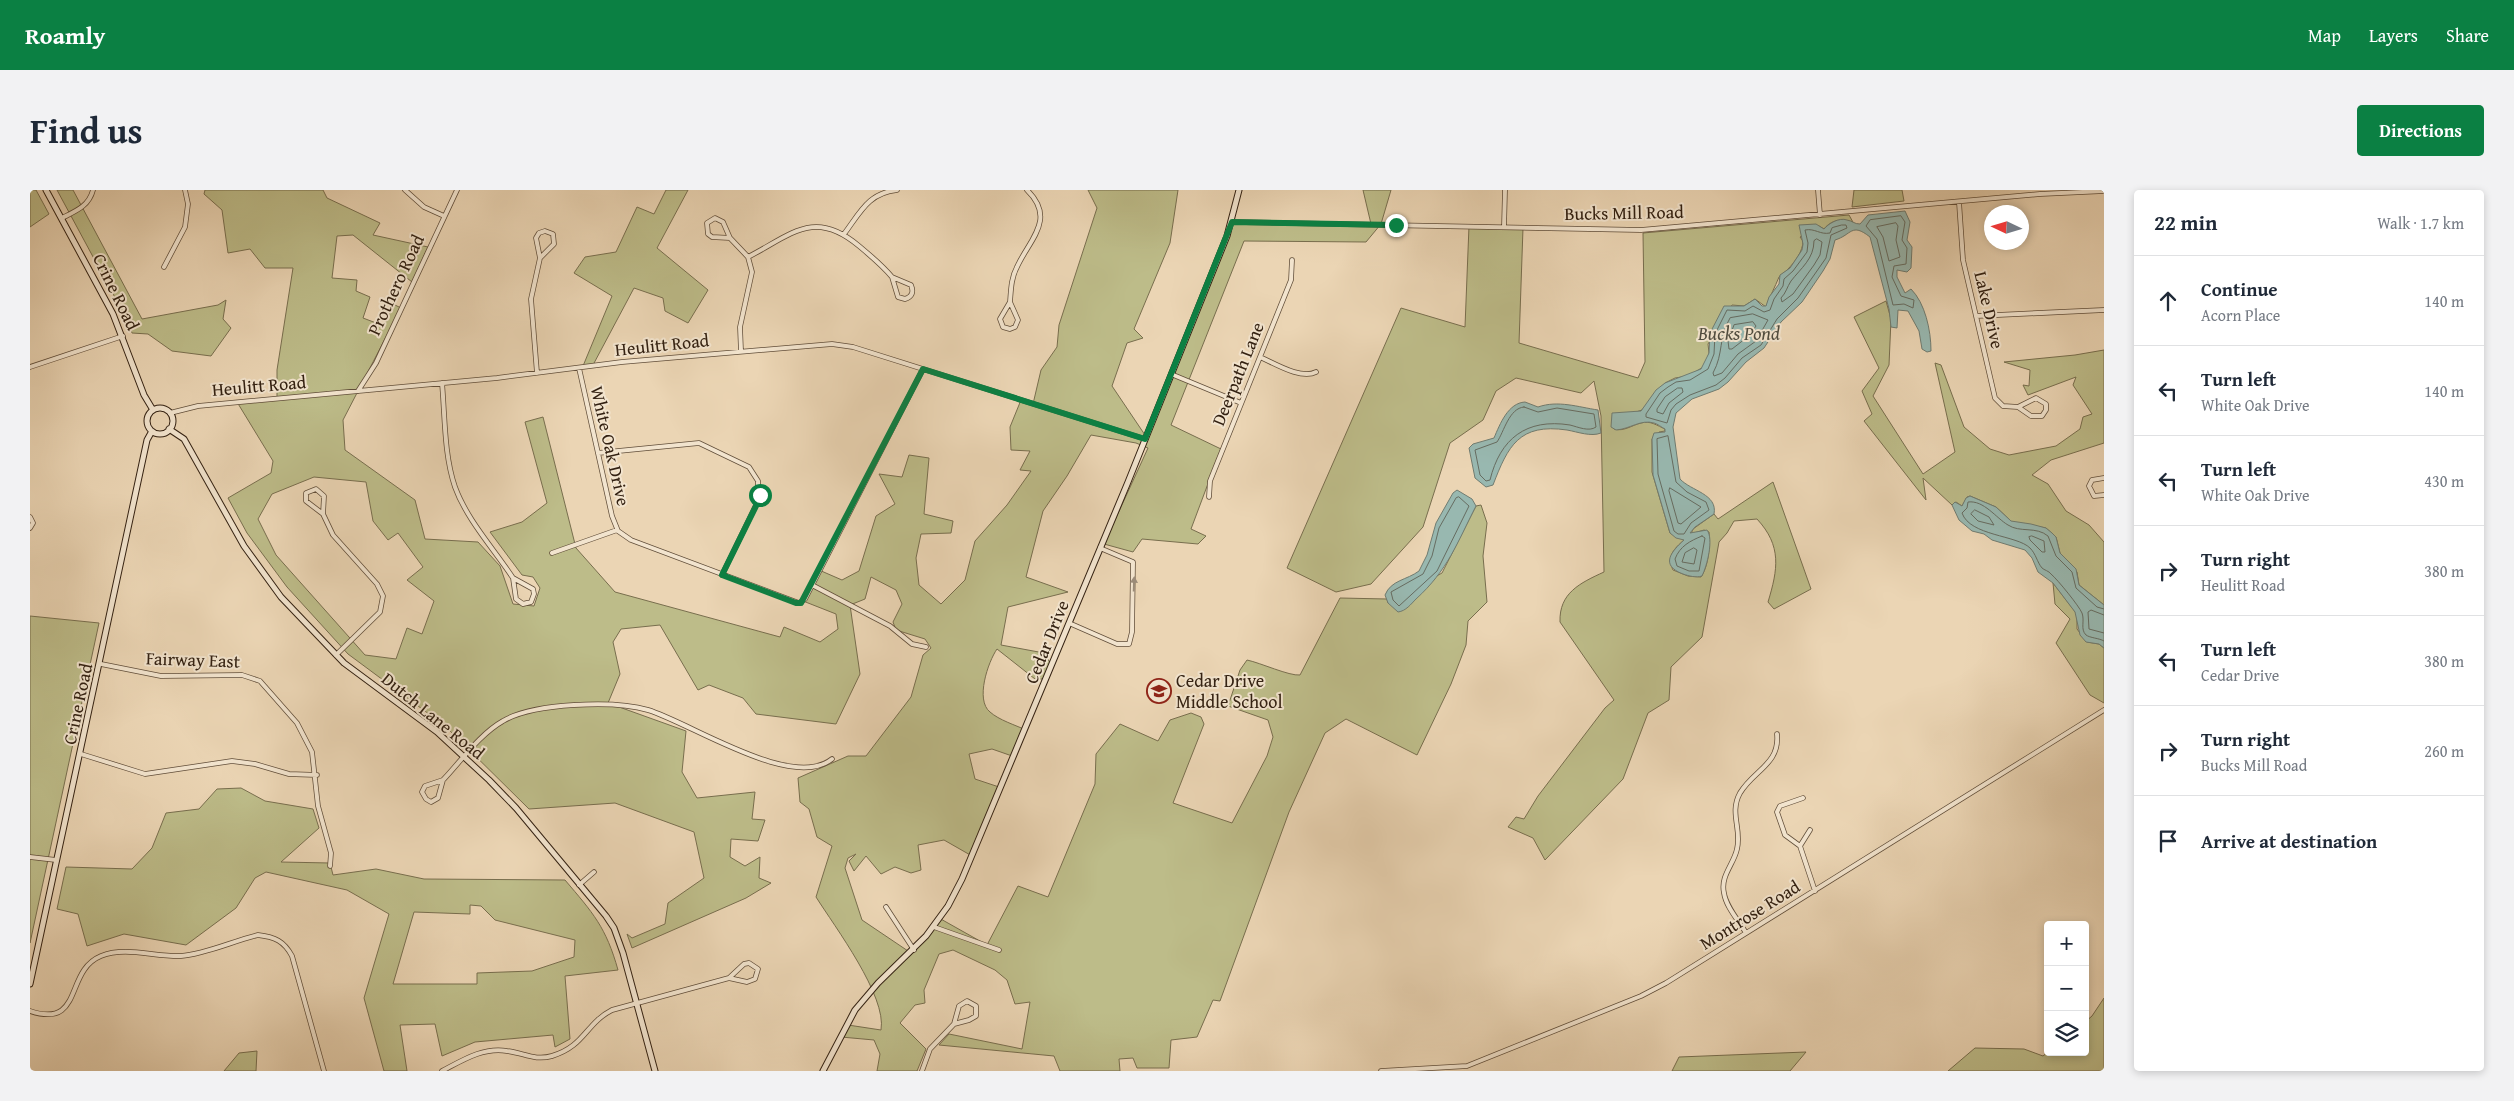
<!DOCTYPE html>
<meta charset="utf-8">
<style>
body{margin:0;font-family:"Gentium Book Plus",serif;background:#f2f2f3;color:#1f2937}
.controls{position:absolute;right:15px;bottom:15px;display:grid;overflow:hidden;border-radius:5px;box-shadow:0 2px 8px #0003}
.controls button{width:45px;height:45px;display:grid;place-items:center;padding:0;border:0;border-bottom:1px solid #e0e1e3;background:#fff;color:#1f2937;font:25px sans-serif}
.compass{position:absolute;left:1954px;top:15px;width:45px;height:45px;border-radius:50%;background:#fff;box-shadow:0 2px 8px #0003;rotate:274deg}
.stop{position:absolute;width:15px;height:15px;margin:-11px;border:4px solid #0b8043;border-radius:50%;background:#fff}
.stop.end{background:#0b8043;border-color:#fff;box-shadow:0 1px 5px #0008}
.list{margin:0;padding:0;list-style:none}
h2{display:flex;justify-content:space-between;align-items:center;height:65px;margin:0;padding:0 20px;font-size:21px}
h2 small{font-size:16px;font-weight:400;color:#747a83}
.list li{display:grid;grid-template-columns:32px 1fr auto;gap:15px;align-items:center;box-sizing:border-box;height:90px;padding:0 20px;border-top:1px solid #e0e1e3}
.list b{display:block;font-size:19px;white-space:nowrap}
.list p{margin:0;font-size:16px;white-space:nowrap;color:#747a83}
.list em{font-size:16px;font-style:normal;color:#747a83}
.icon{flex:none;width:28px;height:28px;fill:none;stroke:currentColor;stroke-width:2;stroke-linecap:round;stroke-linejoin:round}
.map{position:relative;flex:none;width:2074px;height:881px;overflow:hidden;border-radius:5px}
header{display:flex;align-items:center;gap:30px;box-sizing:border-box;height:70px;padding:0 25px;background:#0b8043;color:#fff}
header strong{font-size:24px}
nav{display:flex;gap:28px;margin-inline-start:auto;font-size:18px}
.intro{display:flex;align-items:center;justify-content:space-between;box-sizing:border-box;height:120px;padding:0 30px}
h1{margin:0;font-size:35px}
.button{padding:12px 22px;border-radius:5px;background:#0b8043;color:#fff;font-size:18px;font-weight:700}
main{display:flex;gap:30px;padding:0 30px}
aside{flex:1;background:#fff;border-radius:5px;box-shadow:0 2px 8px #0003}
.map>svg:first-child{display:block}
.green{fill:#bdbc89;stroke:#786e4e;fill-rule:evenodd}
.water{fill:#98b8b0;stroke:#707c71}
.lines{fill:none;stroke-linecap:round;stroke-linejoin:round}
.shore{stroke:#666c61;stroke-width:1}
.street-casing{stroke:#614e3a;stroke-width:5.5}
.secondary-casing{stroke:#332112;stroke-width:7}
.street{stroke:#f2e4ce;stroke-width:4}
.secondary{stroke:#f2e4ce;stroke-width:5}
.oneway{fill:#9c8c79}
.route{stroke:#0b8043;stroke-width:6}
.labels{text-anchor:middle;stroke-width:4;stroke-linejoin:round;paint-order:stroke}
.street-label{font-size:18px;fill:#332112;stroke:#f2e4ce}
.poi-label{font-size:18px;fill:#332112;stroke:#f2e4ce;text-anchor:start}
.water-label{font-size:19px;font-style:italic;fill:#514e41;stroke:#f2e4ce}
</style>
<header>
<strong>Roamly</strong>
<nav><a>Map</a><a>Layers</a><a>Share</a></nav>
</header>
<div class="intro"><h1>Find us</h1><a class="button">Directions</a></div>
<main>
<div class="map">
<svg width="2074" height="881" viewBox="0 0 2074 881">
<rect width="100%" height="100%" fill="#ebd5b4"/>
<filter id="stains"><feTurbulence type="fractalNoise" baseFrequency=".004" numOctaves="4"/><feColorMatrix values="0 0 0 0 .2 0 0 0 0 .09 0 0 0 0 .02 0 0 0 .5 -.17"/></filter>
<radialGradient id="worn" r=".72"><stop offset=".6" stop-color="#630" stop-opacity="0"/><stop offset="1" stop-color="#630" stop-opacity=".3"/></radialGradient>
<path class="green" d="M0 0H6L19 24 0 37Z
M27 0H43L112 129 188 115 196 110 193 129 201 138 181 166 142 161 118 144 102 143 96 128Z
M175 0H293L297 8 350 33 343 45 398 57 382 92 323 45 307 46 302 88 327 90 326 101 340 107 333 128 354 136 363 114 371 118 313 230 315 260 385 310 395 349 448 352 470 376 483 414 504 416 510 398 503 387 492 385 460 342 492 332 517 313 495 232 513 227 546 358 585 402 750 447 754 437 790 452 808 439 806 424 773 411 789 380 812 390 829 381 846 326 865 314 849 284 872 287 879 265 899 268 894 324 923 331 921 343 891 344 886 368 889 395 911 414 935 390 945 351 977 315 1001 281 990 280 1000 261 981 260 980 237 991 210 1003 214 1011 180 1027 157 1029 135 1067 18 1058 0H1148L1140 53 1104 139 1113 148 1097 153 1082 196 1115 245 1200 32 1341 34 1333 0H1361L1351 34 1336 52 1214 51 1141 235 1191 259 1161 339 1176 346 1168 354 1112 349 1103 362 1074 354 1118 258 1106 253 1061 245 1037 286 1013 321 996 387 1038 402 978 417 971 455 1014 463 1021 474 1015 489H1005L967 459C958 472 945 510 960 522 969 530 985 535 996 540L985 567 962 559 939 564 945 589 972 598 942 666 914 650 888 655 891 680 881 683 865 677 851 684 836 666 824 681 819 671 826 664 818 668 815 678 832 730 881 763 909 728 957 755 988 696 1018 707 1065 594 1066 564 1090 534 1128 551 1140 530 1161 523 1171 527 1174 534 1143 613 1202 633 1237 566 1243 547 1238 530 1198 516 1210 480 1217 470C1231 473 1259 486 1270 485L1310 408 1357 409 1358 413 1412 383 1446 316 1451 315 1457 333 1453 366 1457 412 1438 431 1436 455 1421 494 1387 565 1316 529 1295 543 1259 622 1190 811 1183 810 1167 847 1141 850 1139 878H1107L1103 868 1089 869 1090 881H1030L1024 866 909 855 919 844 992 859 1000 812 985 814 977 790 965 780 923 760 909 764 894 800 895 813 885 815 870 833 896 859 887 881H847L850 864 844 850 811 847 818 835 851 840C857 806 805 737 786 707L802 656 787 647 779 619 770 612 768 588 818 566H836L881 507 893 465 901 458 895 449 866 440 863 432 872 414 866 400 841 387 835 409 820 415 830 484 806 534 726 524 713 508 679 495 668 500 630 435 591 439 583 452 590 484 578 513 656 541 652 582 667 608 725 602 722 629 735 630 728 651 701 649 700 667 715 676 730 667 729 688 741 693 716 708 602 758 597 744 602 748 635 734 638 713 674 688 664 642 585 613 499 619 415 536 318 464 257 397 217 343 198 308 241 283 243 271 207 212 247 207V180L263 78H235L220 59 198 63 192 20 174 4ZM284 287 336 292 343 331 358 350 368 343 393 377 377 390 404 411 392 444 377 438 366 469 335 465 246 365 228 329 242 304Z
M636 0H658L627 58 678 100 658 133 635 121 633 108 604 98 563 175 553 176 582 106 544 83 555 67 586 62 607 17 624 24Z
M1824 0H1872L1874 11 1822 17Z
M1819 25 1824 34C1814 28 1802 29 1794 39L1789 36 1770 47 1773 51C1773 61 1765 72 1758 79 1756 82 1751 84 1749 87 1745 97 1740 106 1736 117L1725 109 1714 116 1702 115 1678 154 1679 163 1675 176 1658 186 1645 188 1635 193 1612 220 1606 222 1584 239C1594 242 1602 235 1611 233 1620 230 1628 236 1635 239V241L1629 242 1622 249V282L1640 343 1654 350C1645 358 1636 366 1643 380L1658 386 1671 387C1679 375 1680 356 1679 342L1674 340 1661 344 1663 339 1684 324 1688 329 1743 292 1781 399 1744 419 1738 412C1748 379 1752 356 1727 329L1704 331 1697 343 1689 352 1672 447 1641 477 1639 510 1618 523 1593 589 1515 670 1503 648 1478 637 1486 627 1494 629 1508 606 1575 518 1584 510 1530 432C1529 403 1550 393 1574 382L1571 226 1564 191 1551 203 1486 188 1466 201 1453 230 1420 253 1393 337 1341 394 1306 402 1257 378 1371 118 1435 137 1439 36 1493 38 1489 153 1608 188 1615 172 1613 43Z
M1856 111 1861 129 1859 175 1843 206 1893 284 1925 262 1905 173 1911 175 1934 237 1960 259 1979 265 2026 256 2050 239 2053 227 2062 224 2043 195 2046 187 1998 205 1993 195 1999 196 2000 180 1974 172 2045 165 2074 160V253L2021 270 2002 285 2018 294 2036 321 2059 335 2074 352V415L2049 395 2047 382 2030 363 2026 347 2016 338 1982 332 1966 317 1940 306 1937 307 1932 316 1926 312 1922 315 1893 288 1896 310 1834 231 1842 224 1832 201 1849 178 1824 127Z
M2023 393 2047 424V439L2057 452 2069 454 2074 458V513L2060 505 2026 453 2040 429 2025 414Z
M0 426 69 433 0 753Z
M211 598 235 611 283 619 289 638 251 672 300 673 303 685 346 679 394 689 535 690C563 723 576 737 588 780L535 786 540 849 525 857 523 845 445 852 412 866 405 834 370 835 377 881H354L334 808 359 724 317 700 236 682 225 688 206 718 156 755 94 744 57 756 48 724 27 719 36 677 102 679 122 658 136 623 169 619 187 599ZM440 715 451 716 465 730 545 750 544 767 502 781 447 783V794H363L384 722 440 724Z
M2074 808V881H1918L1945 858 1994 859 2013 866 2018 862H2055V832L2062 826Z
M227 861 226 881H194L209 863Z
M1776 862 1760 881H1642L1649 867Z"/>
<path class="water" d="M1875 21 1880 32 1877 50 1882 57 1881 78 1877 82 1867 80V87L1875 103 1881 99C1895 113 1901 140 1901 161L1897 162 1892 159 1889 141 1878 121 1868 120 1867 138 1861 137 1859 119 1840 47C1821 32 1822 45 1805 50L1800 69 1793 81 1772 112 1751 132 1734 158 1716 172 1698 192 1689 199 1662 209 1646 223 1643 237 1650 289C1661 301 1688 304 1684 324L1665 337 1660 343 1677 340C1684 349 1677 376 1672 386 1666 388 1659 386 1653 384 1629 375 1642 361 1654 350L1646 348 1640 343 1623 285 1622 249 1624 243 1635 242V239C1631 237 1628 234 1624 233 1611 229 1600 239 1586 240L1581 237 1582 223 1611 221 1626 200 1635 193 1671 179 1679 163 1680 143 1694 116H1714L1725 109 1732 116H1736L1739 107 1749 94 1750 85 1760 78 1772 60 1773 54 1769 35 1786 34 1794 39C1798 34 1809 27 1817 30 1823 31 1824 34 1830 34L1838 25Z
M1495 212 1508 217C1528 210 1548 217 1568 220L1571 243C1561 247 1548 242 1537 240 1489 233 1478 256 1463 295L1456 297 1445 288 1439 258 1443 254 1464 248C1470 234 1478 213 1495 212Z
M1427 300 1442 309 1446 316C1427 353 1418 380 1386 409 1381 414 1376 421 1368 422L1358 413 1355 405C1361 390 1377 390 1389 381L1397 365 1406 333 1423 303Z
M1940 306 1966 317 1981 331 2001 334 2016 338 2022 343 2026 347 2030 363 2046 379 2049 395 2074 415V458L2069 454 2056 452 2050 445 2045 422 2023 393 2008 382 2002 368 1995 360 1962 350 1954 344 1942 341 1929 330 1922 315 1925 312 1932 316 1936 308Z"/>
<g class="lines">
<path class="shore" d="M1871 26 1875 32 1872 50 1877 58 1876 74 1864 76 1862 87 1871 106 1884 110 1883 118 1874 114 1863 115 1847 49 1836 36 1840 30Z
M1866 33 1868 36 1866 50 1870 67 1859 71 1853 47 1847 37Z
M1812 35H1816L1817 38 1801 45 1796 68 1768 108 1747 129 1731 155 1712 168 1695 188 1686 195 1660 205 1646 214 1641 220 1637 233 1616 227V224L1630 203 1638 197 1646 192 1660 190 1678 179 1684 164 1685 144 1697 120 1715 121 1723 116 1734 122 1740 120 1744 109 1753 96 1754 89 1763 81 1777 62 1778 53 1775 40C1785 38 1790 45 1800 43L1802 38Z
M1787 49 1792 52 1790 65 1784 75 1763 104 1752 112 1751 108C1756 103 1757 97 1761 91 1771 78 1784 69 1784 51Z
M1723 124 1738 130 1726 151 1708 164 1692 183 1684 186 1683 183C1694 163 1688 148 1700 128Z
M1723 132 1726 136 1720 145 1702 159H1699L1698 151 1704 135Z
M1648 198H1652L1653 202 1639 213 1633 224 1627 222V219L1635 207Z
M1494 217 1508 222 1527 218 1564 224 1566 237C1559 242 1548 237 1540 235 1496 228 1470 249 1460 290L1456 291 1450 285 1445 260 1467 252C1474 242 1479 218 1494 217Z
M1638 246 1646 292 1657 302 1676 312 1679 320 1661 333 1654 344H1648L1644 341 1628 284 1627 249Z
M1640 298 1671 317 1651 334 1648 333 1639 301Z
M1429 307 1439 316 1407 381 1369 416 1363 410 1361 402 1393 384 1402 366 1409 338 1426 308Z
M1945 320 1959 327 1964 335 1948 331 1941 324Z
M1672 346 1675 348 1669 381H1659L1647 376 1645 369C1650 356 1660 351 1672 346Z
M2002 346 2014 351 2015 362H2012L2000 350 1999 347Z
M1664 358 1667 360 1664 374 1652 372 1655 363Z
M2074 419 2067 417 2046 398 2042 382 2026 366 2018 346C2006 336 1990 343 1978 335 1966 328 1954 310 1938 312L1937 318 1932 323C1940 346 1987 345 2000 358 2006 364 2007 372 2012 378 2014 380 2019 381 2021 384 2028 390 2049 416 2052 423 2055 431 2050 439 2056 445 2060 448 2069 448 2074 451
M2074 425 2061 420 2058 422 2059 439 2074 443"/>
<defs>
<path id="street" d="M375 0 394 17 414 26
M1788 0 1790 25
M1929 12 1933 70 1965 208 1973 216 1988 217
M32 28C46 21 59 16 63 0
M685 28 693 32 700 48 682 47 678 44 677 33Z
M1202 32 1611 40 2010 4 2074 1
M1474 37 1475 0
M515 41 523 44 524 54 510 68 506 48 509 43Z
M814 44C830 23 838 3 867 0
M700 48 718 67 722 82 710 137 711 161
M718 67C761 45 784 18 829 56 841 66 852 75 862 87
M134 77 155 37 158 14 155 0
M862 87 881 95C884 102 882 107 875 109L868 107Z
M980 112C981 100 981 88 987 77 999 50 1027 29 997 0
M980 112 988 130 985 137 980 139 973 137 970 129Z
M1946 126 2074 120
M1230 167C1244 173 1271 190 1286 182
M0 177 93 146
M549 178 582 326 588 341 601 350 769 413 775 409 893 179
M507 183 501 109 510 68
M1141 184 1211 213
M412 193C415 226 414 265 425 297 437 330 464 359 483 388
M328 201 346 173 427 0
M2006 208 2016 214V220L2012 226H2001L1988 217Z
M140 223 168 216 467 188 592 172 802 154 823 157 1115 249
M568 263 669 253 719 277 728 291V311L692 385
M2074 288 2062 290 2059 296 2064 306 2074 305
M286 299 294 306 293 324 276 311V303Z
M1179 307 1180 291 1261 90 1262 70
M293 324 303 345 347 394 353 406 350 422 306 465
M0 327 3 333 0 338
M522 363 587 340
M483 388 503 399 504 404 501 412 493 414 486 409Z
M782 395 860 436 882 454 896 457
M1039 433 1087 454H1099L1102 442 1103 372 1070 358
M71 474 131 486 212 485 230 491 267 533 282 562 288 616 301 663 300 676
M51 564 115 584 202 571 225 574 259 584 287 585
M413 590C431 571 450 544 473 531 503 513 584 510 618 520 661 533 762 601 802 569
M413 590 408 608 401 612 396 609 392 602 395 596Z
M1773 608 1750 616 1747 622 1755 645 1770 656 1785 701
M1770 656 1780 640
M0 667 26 670
M549 695 564 682
M856 717 884 760
M904 737 969 760
M1716 743C1709 731 1696 717 1694 703 1690 686 1704 674 1707 659 1712 639 1699 623 1710 603 1724 580 1750 574 1747 544
M719 773 728 779 725 789 717 792 699 788 714 774Z
M937 811 946 816V826L939 830 924 834 929 816Z
M0 821C54 839 34 781 71 766 95 756 125 767 151 766 176 764 203 751 228 745 245 747 254 751 262 766L294 881
M412 881C433 870 453 857 477 861 494 863 505 871 522 866 555 856 555 834 582 820L699 788
M892 881 900 859 924 834
M1351 881 1437 876 1611 806 1636 793 2074 520"/>
<path id="secondary" d="M16 0 83 124 114 205 123 220
M117 231a13 13 0 1 1 26 0a13 13 0 1 1-26 0Z
M139 239 154 249 214 356 251 407 314 473 407 542 459 590 486 618 576 726 584 738 593 763 625 881
M0 794 117 250 122 241
M793 881 825 820 848 793 896 746 918 716 932 689 1098 292 1197 46 1209 0"/>
</defs>
<use href="#street" class="street-casing"/>
<use href="#secondary" class="secondary-casing"/>
<use href="#street" class="street"/>
<use href="#secondary" class="secondary"/>
</g>
<defs><path id="oneway-solid" d="M-6-.8H1V-3.2L6.5 0L1 3.2V.8H-6Z" transform="scale(1.25)"/></defs>
<use class="oneway" href="#oneway-solid" transform="translate(1104 394) rotate(-88)"/>
<g class="lines">
<path class="route" d="M730 305 727 314 692 385 766 413H771L893 179 1115 249 1202 32 1366 35"/>
</g>
<defs>
<symbol id="school-ring" viewBox="-11 -11 22 22"><circle r="9.5" fill="#f2e4ce" stroke="#8f2418" stroke-width="1.5"/><path d="M0-5L7-2L0 1L-7-2ZM-4 1L0 2.5L4 1V4Q0 6-4 4Z" fill="#8f2418"/></symbol>
</defs>
<g fill-rule="evenodd">
<use href="#school-ring" x="1115" y="487" width="28" height="28"/>
</g>
<g class="labels">
<g class="street-label">
<text transform="translate(1594 23) rotate(-1)" y="6">Bucks Mill Road</text>
<text transform="translate(366 95) rotate(-65)" y="6">Prothero Road</text>
<text transform="translate(86 102) rotate(64)" y="6">Crine Road</text>
<text transform="translate(1959 120) rotate(77)" y="6">Lake Drive</text>
<text transform="translate(632 155) rotate(-6)" y="6">Heulitt Road</text>
<text transform="translate(1208 184) rotate(-68)" y="6">Deerpath Lane</text>
<text transform="translate(229 196) rotate(-5)" y="6">Heulitt Road</text>
<text transform="translate(580 256) rotate(77)" y="6">White Oak Drive</text>
<text transform="translate(1017 452) rotate(-68)" y="6">Cedar Drive</text>
<text transform="translate(163 470) rotate(2)" y="6">Fairway East</text>
<text transform="translate(48 514) rotate(-78)" y="6">Crine Road</text>
<text transform="translate(403 526) rotate(39)" y="6">Dutch Lane Road</text>
<text transform="translate(1720 725) rotate(-32)" y="6">Montrose Road</text>
</g>
<g class="poi-label">
<text x="1146" y="497">Cedar Drive<tspan x="1146" dy="21">Middle School</tspan></text>
</g>
<g class="water-label">
<text x="1709" y="150">Bucks Pond</text>
</g>
</g>
<rect width="100%" height="100%" filter="url(#stains)"/>
<rect width="100%" height="100%" fill="url(#worn)"/>
</svg>
<div class="controls">
<button>+</button>
<button>−</button>
<button><svg class="icon" aria-label="layers" viewBox="0 0 24 24"><path d="M12 4l9 5-9 5-9-5zM3 14l9 5 9-5"/></svg></button>
</div>
<svg class="compass" viewBox="-18 -18 36 36"><path d="M0-13l5 13h-10z" fill="#e53935"/><path d="M0 13l5-13h-10z" fill="#747a83"/></svg>
<div class="stop" style="left:730px;top:305px"></div>
<div class="stop end" style="left:1366px;top:35px"></div>
</div>
<aside>
<h2>22 min<small>Walk · 1.7 km</small></h2>
<ul class="list">
<li><svg class="icon" aria-label="ahead" viewBox="0 0 24 24"><path d="M12 20V5M6 11l6-6 6 6"/></svg><div><b>Continue</b><p>Acorn Place</p></div><em>140 m</em></li>
<li><svg class="icon" aria-label="left" viewBox="0 0 24 24"><path d="M17 20v-9H6M10 6l-5 5 5 5"/></svg><div><b>Turn left</b><p>White Oak Drive</p></div><em>140 m</em></li>
<li><svg class="icon" aria-label="left" viewBox="0 0 24 24"><path d="M17 20v-9H6M10 6l-5 5 5 5"/></svg><div><b>Turn left</b><p>White Oak Drive</p></div><em>430 m</em></li>
<li><svg class="icon" aria-label="right" viewBox="0 0 24 24"><path d="M7 20v-9h11M14 6l5 5-5 5"/></svg><div><b>Turn right</b><p>Heulitt Road</p></div><em>380 m</em></li>
<li><svg class="icon" aria-label="left" viewBox="0 0 24 24"><path d="M17 20v-9H6M10 6l-5 5 5 5"/></svg><div><b>Turn left</b><p>Cedar Drive</p></div><em>380 m</em></li>
<li><svg class="icon" aria-label="right" viewBox="0 0 24 24"><path d="M7 20v-9h11M14 6l5 5-5 5"/></svg><div><b>Turn right</b><p>Bucks Mill Road</p></div><em>260 m</em></li>
<li><svg class="icon" aria-label="arrive" viewBox="0 0 24 24"><path d="M6 21V4h12l-3 4 3 4H6"/></svg><div><b>Arrive at destination</b></div></li>
</ul>
</aside>
</main>
